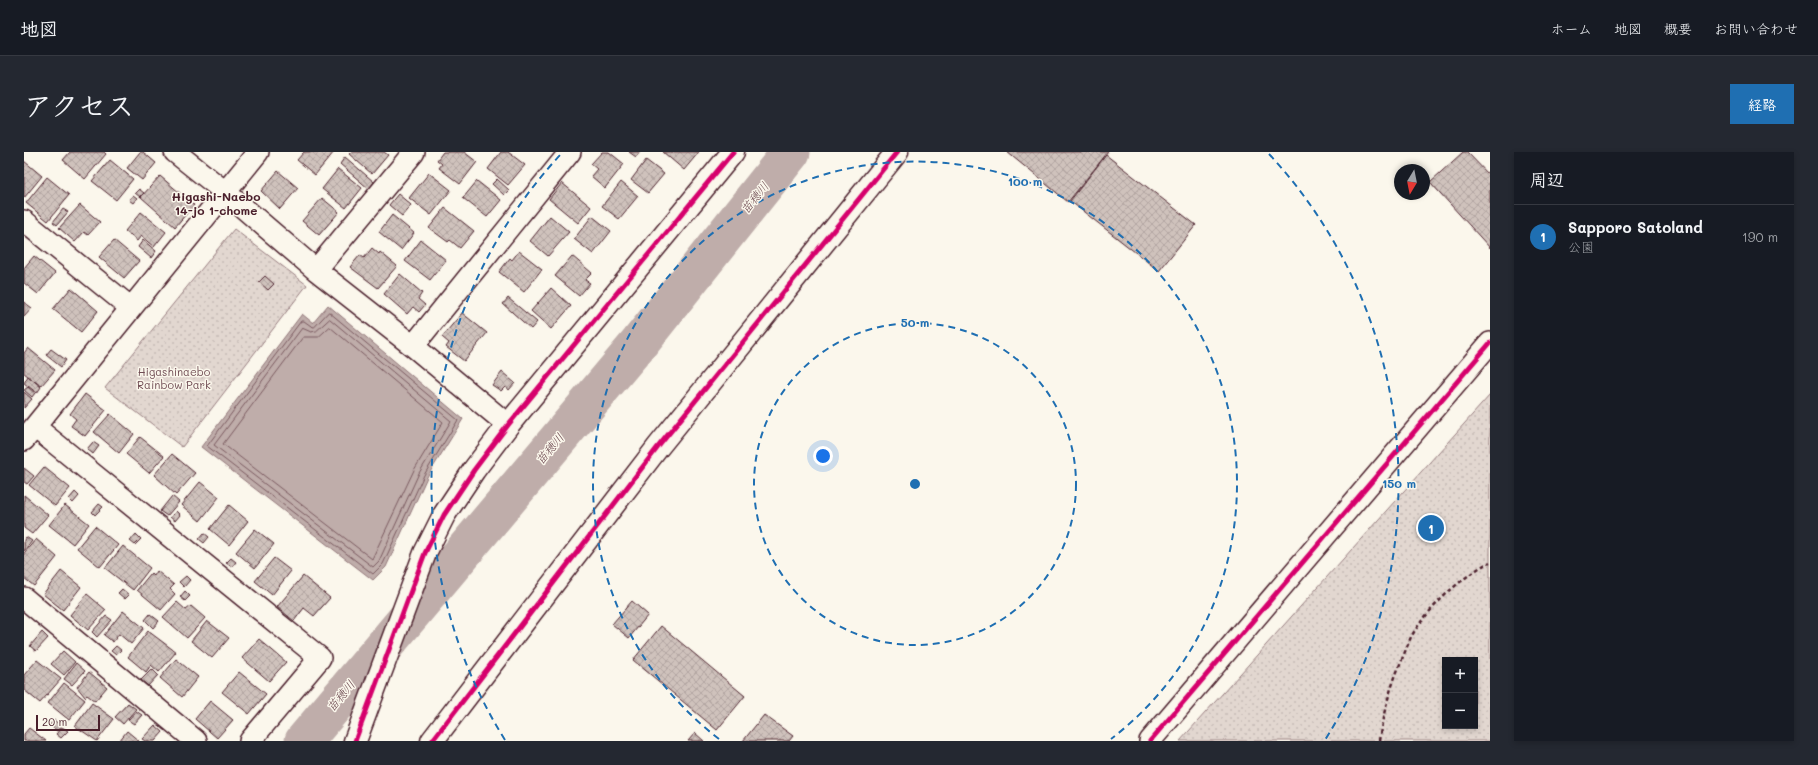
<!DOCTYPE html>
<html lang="ja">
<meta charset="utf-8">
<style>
body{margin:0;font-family:Mali,"Klee One",sans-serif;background:#242831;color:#f1f3f6}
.controls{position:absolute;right:12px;bottom:12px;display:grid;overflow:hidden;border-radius:0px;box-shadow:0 2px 6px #0003}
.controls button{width:36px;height:36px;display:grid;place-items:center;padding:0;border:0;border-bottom:1px solid #363941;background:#171b24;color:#f1f3f6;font:20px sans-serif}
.compass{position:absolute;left:1370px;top:12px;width:36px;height:36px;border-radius:50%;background:#171b24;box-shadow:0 2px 6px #0003;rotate:190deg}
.scale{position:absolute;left:12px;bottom:10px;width:64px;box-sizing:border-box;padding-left:4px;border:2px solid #4a1f2b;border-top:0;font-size:11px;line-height:14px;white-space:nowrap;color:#4a1f2b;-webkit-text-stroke:3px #fbf7ec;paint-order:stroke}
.you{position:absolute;left:799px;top:304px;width:14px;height:14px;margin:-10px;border:3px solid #fff;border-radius:50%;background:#1a73e8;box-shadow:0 0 0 6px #1a73e833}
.badge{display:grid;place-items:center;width:26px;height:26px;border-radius:50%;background:#1f6fb2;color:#fff;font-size:13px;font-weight:700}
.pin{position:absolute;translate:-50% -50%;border:2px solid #fff;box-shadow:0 1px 4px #0006}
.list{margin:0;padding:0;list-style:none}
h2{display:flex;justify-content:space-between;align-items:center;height:52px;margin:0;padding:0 16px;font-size:17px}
h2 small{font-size:13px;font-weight:400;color:#9ea1a6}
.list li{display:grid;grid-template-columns:26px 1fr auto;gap:12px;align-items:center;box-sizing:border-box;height:64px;padding:0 16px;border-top:1px solid #363941}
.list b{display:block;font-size:15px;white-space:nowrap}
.list p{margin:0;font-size:13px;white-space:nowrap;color:#9ea1a6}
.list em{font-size:13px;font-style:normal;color:#9ea1a6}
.map{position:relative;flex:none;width:1466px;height:589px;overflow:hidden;border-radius:0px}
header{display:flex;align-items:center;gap:24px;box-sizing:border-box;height:56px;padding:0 20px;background:#171b24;border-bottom:1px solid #363941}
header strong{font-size:19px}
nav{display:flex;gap:22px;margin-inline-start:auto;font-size:14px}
.intro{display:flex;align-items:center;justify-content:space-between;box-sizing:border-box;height:96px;padding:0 24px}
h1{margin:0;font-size:28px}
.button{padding:10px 18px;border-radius:0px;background:#1f6fb2;color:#fff;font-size:14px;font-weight:700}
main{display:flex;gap:24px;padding:0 24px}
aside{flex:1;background:#171b24;border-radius:0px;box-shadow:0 2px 6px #0003}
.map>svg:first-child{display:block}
.grass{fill:url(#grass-dots);stroke:#967b7e;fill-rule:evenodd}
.water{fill:#bfadaa;stroke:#907477}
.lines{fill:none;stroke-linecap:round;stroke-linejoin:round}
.shore{stroke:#79585e;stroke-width:1}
.river{stroke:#bfadaa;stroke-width:39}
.building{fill:url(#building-cross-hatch);stroke:#4a1f2b}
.minor-casing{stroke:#4a1f2b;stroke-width:24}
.tertiary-casing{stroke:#4a1f2b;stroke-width:25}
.path{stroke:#4a1f2b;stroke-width:2.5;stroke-dasharray:4 3;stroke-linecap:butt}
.minor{stroke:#fbf7ec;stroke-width:21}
.tertiary{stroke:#fbf7ec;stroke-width:22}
.cycleway-casing{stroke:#fbf7ec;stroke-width:8}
.cycleway{stroke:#d6006c;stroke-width:5}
.ring{fill:none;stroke:#1f6fb2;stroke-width:2;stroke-dasharray:7 5}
.labels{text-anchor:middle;stroke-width:3;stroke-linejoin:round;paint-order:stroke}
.park-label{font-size:11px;fill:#704d54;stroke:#fbf7ec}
.neighbourhood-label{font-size:12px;font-weight:bold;fill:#4a1f2b;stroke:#fbf7ec}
.water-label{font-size:12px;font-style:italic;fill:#6d4a51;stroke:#fbf7ec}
.centre{fill:#1f6fb2;stroke:#fbf7ec;stroke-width:2}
.ring-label{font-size:12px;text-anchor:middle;font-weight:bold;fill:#1f6fb2;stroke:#fbf7ec;stroke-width:3;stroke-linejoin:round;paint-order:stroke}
</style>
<header>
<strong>地図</strong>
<nav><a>ホーム</a><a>地図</a><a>概要</a><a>お問い合わせ</a></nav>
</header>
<div class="intro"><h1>アクセス</h1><a class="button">経路</a></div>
<main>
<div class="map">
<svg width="1466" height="589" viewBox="0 0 1466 589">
<defs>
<pattern id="grass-dots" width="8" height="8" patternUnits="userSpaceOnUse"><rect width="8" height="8" fill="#e2d7d0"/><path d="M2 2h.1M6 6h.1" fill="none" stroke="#c3b8b3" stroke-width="1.8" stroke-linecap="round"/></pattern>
<pattern id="building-cross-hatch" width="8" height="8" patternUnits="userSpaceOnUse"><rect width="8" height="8" fill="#cfc2bc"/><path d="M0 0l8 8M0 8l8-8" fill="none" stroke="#b3a6a2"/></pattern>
</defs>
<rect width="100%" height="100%" fill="#fbf7ec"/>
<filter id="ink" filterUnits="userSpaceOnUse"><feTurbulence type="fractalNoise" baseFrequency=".025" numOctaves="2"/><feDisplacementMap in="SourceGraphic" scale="8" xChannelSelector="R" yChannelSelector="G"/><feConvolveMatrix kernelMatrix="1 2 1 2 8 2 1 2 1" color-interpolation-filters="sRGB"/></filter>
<g filter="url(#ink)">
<path class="grass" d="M210 77 283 133 158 295 81 236Z
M1466 243V589H1156ZM1421 508H1451V574H1421Z"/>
<path class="water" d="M304 153 439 267 403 325 362 415 349 428 177 295 278 162 289 171Z"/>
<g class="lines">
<path class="shore" d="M305 160 434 268 400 323 359 412 349 422 183 294 277 169H280L287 174 290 175Z
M306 167 427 269 395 321 355 409 349 415 190 293 278 176 287 180 292 179Z
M306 175 419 270 390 318 348 407 199 292 279 185H294Z"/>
<path class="river" d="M280 589 616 190 767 0"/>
</g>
<path class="building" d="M46 0H80L82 2 61 27 39 8Z
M116 0H119L132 11 118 28 103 16Z
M280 0H310L291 23 273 8Z
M327 0H360L364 3 348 22 325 2Z
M419 0H440L453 10 436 32 415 16 418 12 413 8Z
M477 0H484L501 13 484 33 464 17Z
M578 0H585L600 12 581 36 567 24 573 17 567 12Z
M605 0H616L612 5Z
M639 0H675L660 18Z
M983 0H1084L1044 50Z
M1439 0H1443L1466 24V96L1406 30Z
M1082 3 1172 73 1135 119 1046 49Z
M321 5 350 30 345 37 316 12Z
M86 8 109 27 92 48 68 29Z
M622 8 640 22 624 41 607 28Z
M0 9 18 24 0 46Z
M314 17 338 36 322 56 298 37Z
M254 19 274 36 256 57 237 39Z
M405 21 427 38 407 63 385 46Z
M136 24 170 53 151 75 117 45Z
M23 25 45 43 24 69 2 51Z
M473 27 485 38 480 43 468 32Z
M453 29 477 48 463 65 439 46Z
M597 30 614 44 595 67 578 54Z
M538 31 567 55 554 71 525 47Z
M115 37 120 41 116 45 111 41Z
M374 42 387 53 378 64 365 53Z
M109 43 113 46 109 51 105 48Z
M298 46 315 60 295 83 278 69Z
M56 53 76 70 64 83 60 80 51 90 35 76Z
M421 56 450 79 436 96 426 88 424 90 405 76Z
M39 57 44 60 33 73 29 70Z
M117 60 142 80 130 95 117 84 113 89 101 79Z
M368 63 390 81 377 98 355 80Z
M526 64 545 80 524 104 506 89Z
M568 64 587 79 569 102 550 87Z
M90 88 115 109 100 126 75 105Z
M119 88 132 99 127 106 114 95Z
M397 88 422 108 406 128 381 109Z
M348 96 355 102 356 100 373 114 354 136 326 115 336 103 340 106Z
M495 99 518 117 500 140 475 120 486 106 488 108Z
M10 104 31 121 14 142 0 131V116Z
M548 104 568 121 561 128 566 131 555 144 531 124Z
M376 122 398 141 394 147 401 153 395 160 389 155 383 162 360 142Z
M241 124 250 132 244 138 235 130Z
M47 136 74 159 57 180 29 157Z
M527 136 547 154 527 177 507 159Z
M484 146 513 170 507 177 479 152Z
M0 150 8 156 0 165Z
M438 161 463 181 440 209 422 195 425 191 418 185Z
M4 196 31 218 17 234 0 221V201Z
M27 197 42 208 37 215 22 203Z
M478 220 491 231 485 238 481 235 477 239 468 233Z
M4 224 17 235 13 241 0 231Z
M4 235 11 241 8 245 0 238Z
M0 240 8 247 0 256Z
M61 242 82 258 61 284 47 274 52 267 46 262Z
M86 262 110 282 95 301 70 280Z
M116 285 140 304 125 321 102 302Z
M69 290 75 294 69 302 63 297Z
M148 302 171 321 152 343 130 323Z
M20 315 46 336 31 354 5 333Z
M0 316 10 324 3 332 0 330Z
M176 330 195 345 176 369 157 353Z
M51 340 55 344 49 351 45 347Z
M0 343 24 363 8 382 0 376Z
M148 344 155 350 143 364 136 359Z
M75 352 79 355 71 363 68 360Z
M41 353 65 372 49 392 25 373Z
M205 353 224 369 205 393 186 377Z
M152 359 156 363 151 369 146 365Z
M71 374 94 393 76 415 53 396Z
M231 377 250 392 231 416 212 400Z
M180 381 185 385 180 391 175 387Z
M112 382 117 387 111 393 106 389Z
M2 385 8 389 0 399V388Z
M12 387 33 405 10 434 0 426V401Z
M99 394 126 416 109 438 81 416Z
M207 406 212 410 208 415 202 411Z
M250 406 267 419 248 443 231 429Z
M37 419 57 435 39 458 19 442Z
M133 419 150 433 146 437 151 442 137 458 113 438 127 421 130 424Z
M162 424 166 428 160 435 155 430Z
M279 424 306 446 290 464 280 456 270 469 253 455Z
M98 437 105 443 101 447 94 441Z
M161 439 166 444 161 449 156 445Z
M63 442 82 458 64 478 46 463Z
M608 449 624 463 605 486 588 472Z
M153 450 162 458 167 454 181 466 163 486 139 465Z
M99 459 120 476 107 492 95 482 89 490 80 483Z
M126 462 135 469 129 476 121 468Z
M82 464 88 468 73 485 68 480Z
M183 469 205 486 188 506 167 489Z
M637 474 721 544 693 578 609 508Z
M124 479 152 500 135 520 127 513 122 520 104 505Z
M18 480 24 486 12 499 6 494Z
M235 487 262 510 245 529 218 506Z
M92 494 97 498 92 503 87 499Z
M39 499 51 510 40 523 27 512Z
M152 507 174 525 158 545 136 526Z
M13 508 37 527 16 551 0 538V523Z
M52 511 61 519 48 533 40 527Z
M128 517 134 523 124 534 117 528Z
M65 520 83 535 71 549 63 543 61 545 53 535Z
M215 520 242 542 225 562 198 540Z
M40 531 61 548 45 568 24 551Z
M186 549 209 568 193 586 171 567Z
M68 551 90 567 73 589 51 574Z
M104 551 112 557 99 572 91 565Z
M112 559 118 563 110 572 104 568Z
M740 563 769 584 765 589H719Z
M30 568 37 574 33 579 26 573Z
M131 573 139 580 131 589H121L118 587Z
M38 575 44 579 37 586 32 582Z
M5 576 22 589H0V582Z
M103 579 115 589H95Z
M671 581 680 589H664Z"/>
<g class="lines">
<defs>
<path id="minor" d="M151 0 201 40 292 118 389 194 484 273
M0 69 107 156
M292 118 390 0
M389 194 546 0
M11 275 296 506 226 589
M0 288 234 0
M0 446 172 589
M1126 589 1466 191"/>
<path id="tertiary" d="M331 589 401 401 420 363 450 318 484 273 709 0
M408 589 634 295 873 0"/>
</defs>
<use href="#minor" class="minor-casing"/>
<use href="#tertiary" class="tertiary-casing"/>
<path class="path" d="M1355 589C1359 560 1367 534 1378 507 1381 500 1384 492 1387 485 1403 457 1438 424 1466 410"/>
<use href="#minor" class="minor"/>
<use href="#tertiary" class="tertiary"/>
<defs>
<path id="cycleway" d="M331 589 401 401 420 363 450 318 484 273 709 0
M408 589 634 295 873 0
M1126 589 1466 191"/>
</defs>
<use href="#cycleway" class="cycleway-casing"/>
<use href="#cycleway" class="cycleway"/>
</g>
</g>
<g class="ring">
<circle cx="891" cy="332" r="161"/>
<path d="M695 587A322 322 0 1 1 1087 587"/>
<path d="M481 588A484 484 0 0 1 537 2M1245 2A484 484 0 0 1 1301 588"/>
</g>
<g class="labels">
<g class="park-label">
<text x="150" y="224">Higashinaebo<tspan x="150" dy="13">Rainbow Park</tspan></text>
</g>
<g class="neighbourhood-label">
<text x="192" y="49">Higashi-Naebo<tspan x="192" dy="14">14-jo 1-chome</tspan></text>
</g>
<g class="water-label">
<text transform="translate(731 46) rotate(-51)" y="4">苗穂川</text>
<text transform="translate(526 297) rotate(-50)" y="4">苗穂川</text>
<text transform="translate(317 544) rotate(-50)" y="4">苗穂川</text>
</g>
</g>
<circle cx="891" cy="332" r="6" class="centre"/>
<g class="ring-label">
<text x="1001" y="34">100 m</text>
<text x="891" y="175">50 m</text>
<text x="1375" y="336">150 m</text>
</g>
</svg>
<div class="controls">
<button>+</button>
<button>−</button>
</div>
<svg class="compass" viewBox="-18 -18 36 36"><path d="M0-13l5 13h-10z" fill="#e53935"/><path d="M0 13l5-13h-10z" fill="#9ea1a6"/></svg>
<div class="scale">20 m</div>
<div class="you"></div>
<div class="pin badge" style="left:1407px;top:376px">1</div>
</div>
<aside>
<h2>周辺<small></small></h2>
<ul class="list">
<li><span class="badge">1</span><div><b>Sapporo Satoland</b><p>公園</p></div><em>190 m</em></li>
</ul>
</aside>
</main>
